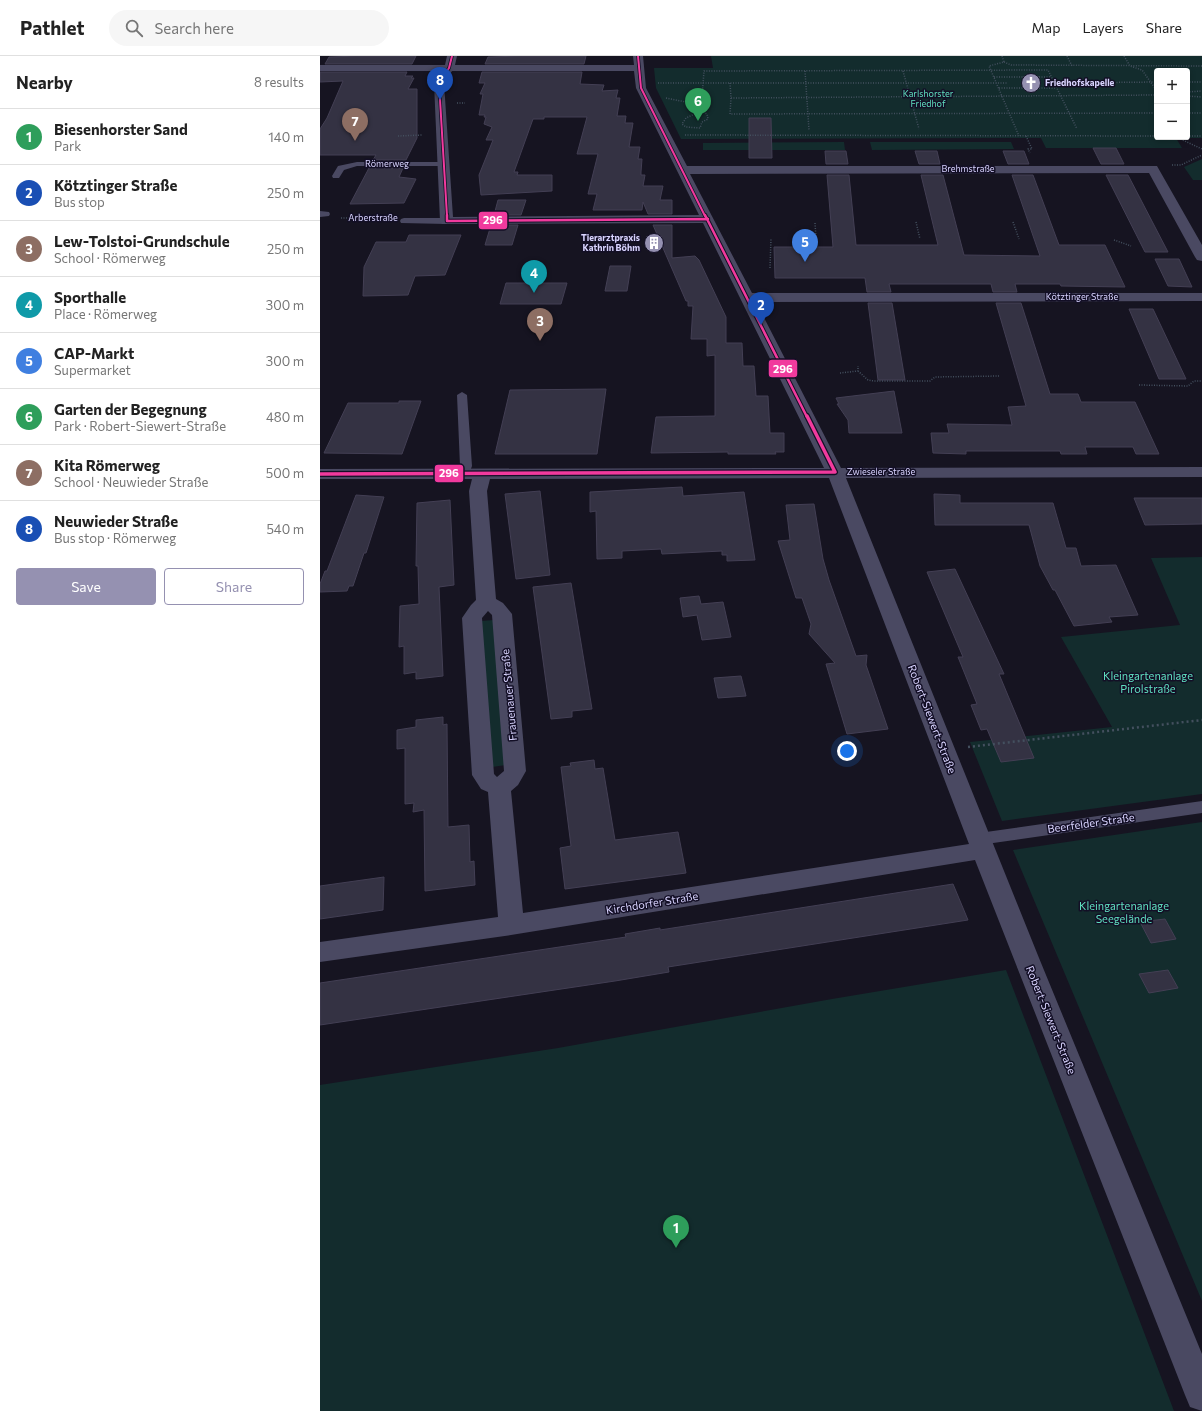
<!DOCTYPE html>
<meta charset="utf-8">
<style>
body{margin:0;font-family:Commissioner,sans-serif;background:#f6f6f6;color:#222}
.controls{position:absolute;right:12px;top:12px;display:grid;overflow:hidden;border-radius:4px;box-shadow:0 2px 6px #0003}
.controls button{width:36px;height:36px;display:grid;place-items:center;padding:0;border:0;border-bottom:1px solid #e0e0e0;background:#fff;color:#222;font:20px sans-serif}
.you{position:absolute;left:527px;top:695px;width:14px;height:14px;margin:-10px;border:3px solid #fff;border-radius:50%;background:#1a73e8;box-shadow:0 0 0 6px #1a73e833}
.badge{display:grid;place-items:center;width:26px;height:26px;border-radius:50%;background:#9591b1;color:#fff;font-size:13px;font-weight:700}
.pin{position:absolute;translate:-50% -33px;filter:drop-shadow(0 1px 2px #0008)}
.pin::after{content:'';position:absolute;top:21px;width:14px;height:12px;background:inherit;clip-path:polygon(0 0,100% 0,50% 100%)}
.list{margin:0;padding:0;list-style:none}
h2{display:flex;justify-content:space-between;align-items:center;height:52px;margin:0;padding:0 16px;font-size:17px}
h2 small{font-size:13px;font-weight:400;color:#767676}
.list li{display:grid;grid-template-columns:26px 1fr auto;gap:12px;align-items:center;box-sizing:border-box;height:56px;padding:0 16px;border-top:1px solid #e0e0e0}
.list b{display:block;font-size:15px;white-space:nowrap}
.list p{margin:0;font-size:13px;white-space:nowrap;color:#767676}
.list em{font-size:13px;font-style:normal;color:#767676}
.actions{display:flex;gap:8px;padding:12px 16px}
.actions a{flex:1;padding:9px 0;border:1px solid #9591b1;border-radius:4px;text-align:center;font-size:14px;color:#9591b1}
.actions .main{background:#9591b1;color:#fff}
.icon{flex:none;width:22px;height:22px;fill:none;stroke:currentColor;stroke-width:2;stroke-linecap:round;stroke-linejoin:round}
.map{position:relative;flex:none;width:882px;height:1355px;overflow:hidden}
header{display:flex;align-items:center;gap:24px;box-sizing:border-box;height:56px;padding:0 20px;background:#fff;border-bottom:1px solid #e0e0e0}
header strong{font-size:19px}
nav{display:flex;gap:22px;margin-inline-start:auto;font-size:14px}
.search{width:280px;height:36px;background:#f6f6f6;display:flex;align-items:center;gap:10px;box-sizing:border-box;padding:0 14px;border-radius:22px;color:#767676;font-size:15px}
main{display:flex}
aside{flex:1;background:#fff}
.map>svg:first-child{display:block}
.green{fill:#132c2d;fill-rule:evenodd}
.building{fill:#343243;stroke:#433f54}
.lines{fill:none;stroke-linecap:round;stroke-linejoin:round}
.path-far1{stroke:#44505f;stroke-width:1.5;stroke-dasharray:1 1.5;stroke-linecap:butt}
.path{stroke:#44505f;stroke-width:2.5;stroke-dasharray:2 3;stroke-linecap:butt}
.lane{fill:#4a4962;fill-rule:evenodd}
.street{fill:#4a4962;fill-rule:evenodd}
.bus-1-far2-casing{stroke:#130f26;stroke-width:3.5}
.bus-1-far1-casing{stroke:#130f26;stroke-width:4.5}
.bus-1-casing{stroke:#130f26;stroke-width:6}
.bus-1-far2{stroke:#f13a9d;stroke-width:2}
.bus-1-far1{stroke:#f13a9d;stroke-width:2.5}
.bus-1{stroke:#f13a9d;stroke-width:3.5}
.labels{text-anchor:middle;stroke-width:3;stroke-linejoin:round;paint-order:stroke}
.far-poi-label{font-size:9px;font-weight:bold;fill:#d9d4ff;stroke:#130f26;text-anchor:start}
.far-park-label{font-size:9px;fill:#5fe0c0;stroke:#130f26}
.far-street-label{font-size:9px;fill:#d9d4ff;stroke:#130f26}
.park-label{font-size:11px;fill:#5fe0c0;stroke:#130f26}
.street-label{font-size:11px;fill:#d9d4ff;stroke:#130f26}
.line-badge{stroke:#130f26;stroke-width:1.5}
.badge-label{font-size:11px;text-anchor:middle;font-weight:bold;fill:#fff}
</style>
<header>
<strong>Pathlet</strong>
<div class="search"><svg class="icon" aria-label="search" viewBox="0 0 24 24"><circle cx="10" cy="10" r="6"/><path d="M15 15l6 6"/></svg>Search here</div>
<nav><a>Map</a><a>Layers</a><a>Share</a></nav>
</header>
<main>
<aside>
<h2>Nearby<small>8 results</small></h2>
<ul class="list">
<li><span class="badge" style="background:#2e9e5b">1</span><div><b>Biesenhorster Sand</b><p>Park</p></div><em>140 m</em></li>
<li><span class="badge" style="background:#1a4fb4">2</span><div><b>Kötztinger Straße</b><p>Bus stop</p></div><em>250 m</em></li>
<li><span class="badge" style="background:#8d6e63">3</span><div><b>Lew-Tolstoi-Grundschule</b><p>School · Römerweg</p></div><em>250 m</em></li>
<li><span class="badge" style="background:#0f9aa8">4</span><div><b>Sporthalle</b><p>Place · Römerweg</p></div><em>300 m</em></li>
<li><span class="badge" style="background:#3f7fe0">5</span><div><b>CAP-Markt</b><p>Supermarket</p></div><em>300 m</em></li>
<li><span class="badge" style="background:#2e9e5b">6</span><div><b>Garten der Begegnung</b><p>Park · Robert-Siewert-Straße</p></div><em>480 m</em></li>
<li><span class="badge" style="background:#8d6e63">7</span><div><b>Kita Römerweg</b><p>School · Neuwieder Straße</p></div><em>500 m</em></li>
<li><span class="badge" style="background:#1a4fb4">8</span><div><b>Neuwieder Straße</b><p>Bus stop · Römerweg</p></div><em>540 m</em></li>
</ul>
<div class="actions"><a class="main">Save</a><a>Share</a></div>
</aside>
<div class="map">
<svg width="882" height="1355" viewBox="0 0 882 1355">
<rect width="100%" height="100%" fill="#161421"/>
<path class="green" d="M391 0H882V82H856L862 92H726L721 82 361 83 336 32 334 12H393ZM837 15H867V81H837Z
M524 86 525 94H383V87Z
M550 86H691L694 93 552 94Z
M882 103V124H873L864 111Z
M882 501V738L682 765 650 686 792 671 741 581 860 569 831 502Z
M174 564 186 709 172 711 161 565Z
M882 766V1245L693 794Z
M686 914 854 1355H0V1029L238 992 512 943Z"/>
<path class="building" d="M39 0H96L92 8H5L9 1Z
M203 0H266L264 8H165L168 1Z
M0 16H87L85 20H93L91 22H94L88 33H97V82L86 104H53L56 99H0V73L7 62 23 25 0 26Z
M162 16H262L260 28 284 29 282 35 298 34 296 42H300L297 60H306L305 67H313L309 91H320L318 103H322L321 116V119H325L323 130H343L340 144H352V158H328L323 146 322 154H273L277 138H268L278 98H257L267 61H224V63H213L194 116H198L197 119H232V135L161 139 159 119 173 84H166L172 71 164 68 166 61H164L165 59H159L163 38H160L165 27H159Z
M429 62H451L452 102H429Z
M773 92H796L804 108H781Z
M505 95H526L528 108H506Z
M595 95H617L620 108H599Z
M683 95H704L709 108H688Z
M49 112H83L79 121 96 123 84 147 30 148Z
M507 119H529L536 189H618L601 119H623L644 199 720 200 692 119H713L739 189H785L805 231 741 230 740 228H695L697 236H673L671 228H569L571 236H547L545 222H455L454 191H513Z
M786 119H808L848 196H825Z
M178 144H206L201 159H174Z
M171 169H198L192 189H165Z
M333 169H352V202L375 200 379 204 406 261V287H422L423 310H434L436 340H448L450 377H464V396H455L456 398H408V396L331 397 336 361 395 360V299L387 300V283H371L373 250H368V245H366Z
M89 179H141L125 219 95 220 88 239 43 240 44 211 56 186H86Z
M835 203H859L872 231 848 230Z
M290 210H311L307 235H285Z
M186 227H247L241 248H180Z
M548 247H572L585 324H558Z
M676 247H701L730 338H758L761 346H815L839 398H816L813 391H765L767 398H741L740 395H646V398L613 397 611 377H629L627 368 692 369 688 351 706 350Z
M809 253H833L866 323H839Z
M286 333 277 398H175L190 334Z
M574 335 582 377H529L528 364 517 348H519L516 342Z
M79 345H101L82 398 4 397 28 347H79Z
M362 431 363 440 424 436 435 504 407 505V499H402V495L342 498 341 493 302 495V502L277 503 276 455 270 456V436Z
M220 435 230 519 196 523 185 438Z
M614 438 640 439V447H733L746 492H756L761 510 796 509 818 559 789 561 792 566 754 570 735 534H733L720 510 709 469H615Z
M36 439 64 441 46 497H44L33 530H29L27 535 0 536V528L5 515H7Z
M814 442H882V468L825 469Z
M130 444 134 529 119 531 123 620 96 623V616L84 618V590L79 591 80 550 99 548 98 510H96L97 447Z
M494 448 503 503 509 524 536 600 547 599 546 609 568 673 527 678 506 608 515 607 489 578 491 568 482 542H476L458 485 470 484 466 449Z
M635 513 684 618H679L714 702 681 706 667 673 661 674 651 649 657 648 638 601H643L607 516Z
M251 527 272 653 252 655V661L231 663 213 531Z
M379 540 381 548 403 546 411 581 382 584 377 559 363 561 360 542Z
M421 620 426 640 398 642 394 622Z
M123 661V669L127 668 128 771 149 769 150 806 154 805 155 829 105 835 104 754 93 756 94 747 85 748V692L77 693V674L96 671V664Z
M274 704 275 713 283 712 295 784 358 776 366 817 245 833 240 792 251 790 241 711 251 710 250 707Z
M64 821 63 854 0 863V830Z
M633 828 648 864 348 911 349 916 295 925 0 969V927L306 881 305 878 340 872V874Z
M845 863 856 883 831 887 820 866Z
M848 914 858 932 829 937 819 918Z"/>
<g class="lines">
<path class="path-far1" d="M682 0 684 6 669 10 699 80
M747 0 752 10
M804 0 810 10 822 14 837 35
M684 6 691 9 882 10
M485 15 489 74
M583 15 599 73
M674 21H731
M867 26H882
M338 27H688
M410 27 411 42 837 39
M734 27 837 26
M679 32H736
M867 36 882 35
M867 40 882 41
M346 42 381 49
M411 42 410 58 837 57
M137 47H145
M381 55 387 58 388 63 382 66 380 72 366 71 362 68 366 62Z
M381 55 384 15 728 14 757 73
M867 57H882
M365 79 837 80
M78 80 103 79
M706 80 712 93H708L710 97
M867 80H882
M856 81 882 93
M852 109H861L882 99
M21 162 70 161
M596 166 600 183
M693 166 699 183
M495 167 496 182
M794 184 811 190
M450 212 451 182
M538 315 548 324 554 325H610L615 321 679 320
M520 317 538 315V310
M819 329 868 330 874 325H882"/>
<path class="path" d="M648 691 882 664"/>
<path class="lane" d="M37 106H124L128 108 124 110H37L24 114 19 122H13L12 120 18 110Z
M0 155 9 156 10 158 9 160 0 161Z
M84 162H127L131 165 127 168 81 167 80 165 81 163Z
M142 336 147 339 152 410 148 421H140L138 418 140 410 137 339Z
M882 745V757L659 789 653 787 651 783 653 779 659 777Z"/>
<path class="street" d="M127 0H137L135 9H314L313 0H323L326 32 367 110H837L882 189V205L877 204 875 201 829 117 370 118 432 237H882V245L436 246 521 412 882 411V421L526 422 719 902 882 1298V1355L870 1351 865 1339 655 804 191 879 0 906V886L178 861 168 736 161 733 152 719 142 562 151 549 156 544 149 435 152 423H0V413L504 412 383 167 122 168 120 165 114 27 122 15H0V9H125ZM132 15H314L316 32 379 159 133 161 124 27ZM509 422 649 788 203 857 191 735 198 729 206 715 192 558 183 547 176 543 167 435 170 423ZM168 555 172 559 184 715 177 721 174 718 162 562Z"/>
<defs>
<path id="bus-1-far2" d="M318 0 321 32 385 160
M127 160 119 27 129 12 132 0"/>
<path id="bus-1-far1" d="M127 159V165L388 163
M385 159 487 361"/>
<path id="bus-1" d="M487 360 515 416
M0 418 515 416"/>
</defs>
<use href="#bus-1-far2" class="bus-1-far2-casing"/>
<use href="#bus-1-far1" class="bus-1-far1-casing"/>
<use href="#bus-1" class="bus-1-casing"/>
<use href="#bus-1-far2" class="bus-1-far2"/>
<use href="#bus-1-far1" class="bus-1-far1"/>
<use href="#bus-1" class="bus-1"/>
</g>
<defs>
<symbol id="church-disc" viewBox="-11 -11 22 22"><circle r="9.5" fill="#9591b1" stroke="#130f26"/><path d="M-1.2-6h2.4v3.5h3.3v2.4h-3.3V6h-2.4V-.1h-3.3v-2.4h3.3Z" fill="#fff"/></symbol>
<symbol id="building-disc" viewBox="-11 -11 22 22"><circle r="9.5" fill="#9591b1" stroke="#130f26"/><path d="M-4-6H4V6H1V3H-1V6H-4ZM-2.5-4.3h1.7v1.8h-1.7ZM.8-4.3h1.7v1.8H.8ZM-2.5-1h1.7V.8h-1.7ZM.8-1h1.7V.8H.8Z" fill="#fff"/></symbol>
</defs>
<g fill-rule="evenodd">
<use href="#church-disc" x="700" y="16" width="22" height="22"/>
<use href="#building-disc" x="323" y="176" width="22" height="22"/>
</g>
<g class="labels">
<g class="far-poi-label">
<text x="725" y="30">Friedhofskapelle</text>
<text x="320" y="185" text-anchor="end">Tierarztpraxis<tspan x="320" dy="10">Kathrin Böhm</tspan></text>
</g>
<g class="far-park-label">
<text x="608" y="41">Karlshorster<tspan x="608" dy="10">Friedhof</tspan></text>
</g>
<g class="far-street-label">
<text x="67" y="111">Römerweg</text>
<text x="648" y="116">Brehmstraße</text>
<text x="53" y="165">Arberstraße</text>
<text x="762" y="244">Kötztinger Straße</text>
<text x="561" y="419">Zwieseler Straße</text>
</g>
<g class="park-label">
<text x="828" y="624">Kleingartenanlage<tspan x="828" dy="13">Pirolstraße</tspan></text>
<text x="804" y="854">Kleingartenanlage<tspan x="804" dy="13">Seegelände</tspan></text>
</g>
<g class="street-label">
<text transform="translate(189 639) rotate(-95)" y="4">Frauenauer Straße</text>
<text transform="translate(612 663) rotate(69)" y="4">Robert-Siewert-Straße</text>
<text transform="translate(771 767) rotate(-8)" y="4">Beerfelder Straße</text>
<text transform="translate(332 847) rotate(-9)" y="4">Kirchdorfer Straße</text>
<text transform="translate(731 964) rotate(68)" y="4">Robert-Siewert-Straße</text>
</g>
</g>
<g class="line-badge">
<rect x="158" y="155" width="30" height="19" rx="4" fill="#f13a9d"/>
<rect x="448" y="303" width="30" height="19" rx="4" fill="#f13a9d"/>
<rect x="114" y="408" width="30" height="19" rx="4" fill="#f13a9d"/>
</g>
<g class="badge-label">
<text x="173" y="168">296</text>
<text x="463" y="317">296</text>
<text x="129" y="421">296</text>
</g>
</svg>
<div class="controls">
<button>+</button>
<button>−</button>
</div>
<div class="you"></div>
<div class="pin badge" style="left:356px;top:1192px;background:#2e9e5b">1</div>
<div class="pin badge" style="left:441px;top:269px;background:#1a4fb4">2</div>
<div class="pin badge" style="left:220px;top:285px;background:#8d6e63">3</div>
<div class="pin badge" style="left:214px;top:237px;background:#0f9aa8">4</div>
<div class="pin badge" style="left:485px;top:206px;background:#3f7fe0">5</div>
<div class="pin badge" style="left:378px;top:65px;background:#2e9e5b">6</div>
<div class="pin badge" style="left:35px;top:85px;background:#8d6e63">7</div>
<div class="pin badge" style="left:120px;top:44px;background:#1a4fb4">8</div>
</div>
</main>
